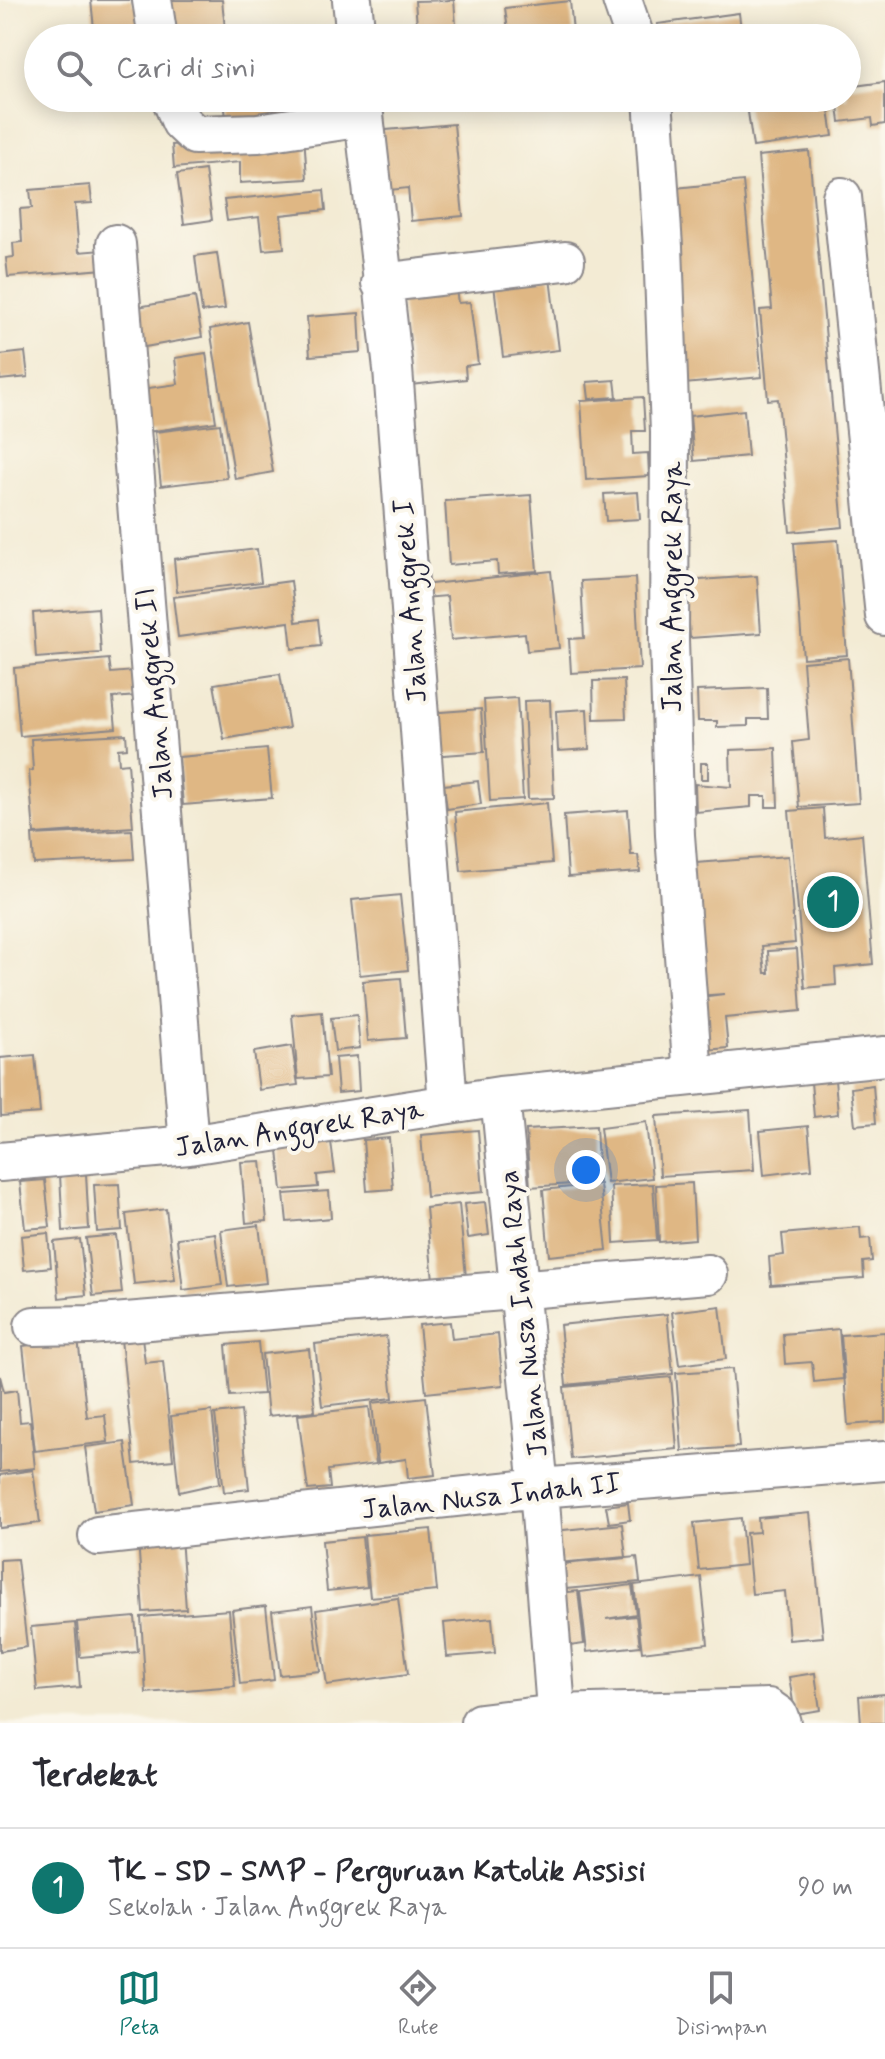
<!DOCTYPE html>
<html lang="id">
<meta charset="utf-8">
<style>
body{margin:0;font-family:Mynerve,sans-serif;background:#f2f2f3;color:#2b2b33}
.you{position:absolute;left:586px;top:1170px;width:28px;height:28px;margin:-20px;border:6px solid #fff;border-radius:50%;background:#1a73e8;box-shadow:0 0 0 12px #1a73e833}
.badge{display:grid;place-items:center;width:52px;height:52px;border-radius:50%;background:#0f766e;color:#fff;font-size:26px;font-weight:700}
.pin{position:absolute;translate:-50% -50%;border:4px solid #fff;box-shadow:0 2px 8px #0006}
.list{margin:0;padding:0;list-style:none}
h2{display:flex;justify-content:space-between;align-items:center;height:104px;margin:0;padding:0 32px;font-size:34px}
h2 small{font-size:26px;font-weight:400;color:#7c7c81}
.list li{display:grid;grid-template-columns:52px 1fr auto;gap:24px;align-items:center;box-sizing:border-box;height:120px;padding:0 32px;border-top:2px solid #e1e1e2}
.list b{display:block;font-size:30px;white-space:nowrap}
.list p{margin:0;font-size:26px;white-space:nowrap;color:#7c7c81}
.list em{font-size:26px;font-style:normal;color:#7c7c81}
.icon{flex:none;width:44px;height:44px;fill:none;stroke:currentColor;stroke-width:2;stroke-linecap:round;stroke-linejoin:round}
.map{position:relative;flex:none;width:885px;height:1723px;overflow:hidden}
.search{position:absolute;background:#fff;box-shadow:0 4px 20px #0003;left:24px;right:24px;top:24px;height:88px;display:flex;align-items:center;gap:20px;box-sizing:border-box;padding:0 28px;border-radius:44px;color:#7c7c81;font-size:30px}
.sheet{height:224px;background:#fff}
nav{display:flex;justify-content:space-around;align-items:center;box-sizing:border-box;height:112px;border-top:2px solid #e1e1e2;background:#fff;font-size:22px;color:#7c7c81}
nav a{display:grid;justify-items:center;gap:4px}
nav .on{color:#0f766e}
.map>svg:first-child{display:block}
.building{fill:#dfb784}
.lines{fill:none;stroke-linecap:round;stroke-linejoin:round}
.minor-casing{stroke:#8a8688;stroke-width:42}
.minor{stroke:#fff;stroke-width:38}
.labels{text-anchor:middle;stroke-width:8;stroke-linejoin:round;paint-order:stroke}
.street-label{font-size:28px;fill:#22223b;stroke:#fbf7ec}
</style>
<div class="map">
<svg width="885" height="1723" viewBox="0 0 885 1723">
<rect width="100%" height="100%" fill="#fbf7ec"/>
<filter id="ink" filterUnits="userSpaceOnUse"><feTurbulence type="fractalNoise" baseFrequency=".0125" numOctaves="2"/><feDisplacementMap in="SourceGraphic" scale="16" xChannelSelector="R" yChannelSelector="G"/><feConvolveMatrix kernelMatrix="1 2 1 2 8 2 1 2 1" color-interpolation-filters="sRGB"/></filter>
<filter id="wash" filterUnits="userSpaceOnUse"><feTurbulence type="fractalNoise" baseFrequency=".006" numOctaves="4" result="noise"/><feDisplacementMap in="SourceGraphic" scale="32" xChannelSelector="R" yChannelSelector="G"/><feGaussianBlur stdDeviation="1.8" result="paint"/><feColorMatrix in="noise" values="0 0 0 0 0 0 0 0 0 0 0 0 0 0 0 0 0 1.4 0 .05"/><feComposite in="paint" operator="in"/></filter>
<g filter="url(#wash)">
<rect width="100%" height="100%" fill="#f3ebd4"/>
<g id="blocks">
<path class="building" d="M91 0H132L133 6 148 4 152 38H95Z
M165 0H222L226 38H169Z
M454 0 457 38H418L415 1Z
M570 1 573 32 509 38 505 8Z
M739 13 742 38H659L657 24Z
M581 33 582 38H551V36Z
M885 82V124L873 126 872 118 840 122 837 98H847V87Z
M246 98H348L349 111 227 126 224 101Z
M374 98H423V101L375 105Z
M427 98H457V100L427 103Z
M746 98H827L833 136 753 147Z
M454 124 463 216 411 221 408 188 380 191 375 131Z
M304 134 307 179 240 183V162L174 168 172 145Z
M809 151 843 527 790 532 778 399 768 400 760 310 772 309 758 156Z
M205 170 212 220 184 224 177 174Z
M743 181 762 377 684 384 666 189Z
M90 185 92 203 75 204 79 252 102 250 104 269 8 277 6 258 14 257 13 243 22 242 20 209 32 208 30 190Z
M324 190 326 210 281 215 284 248 263 250 259 217 227 221 224 200Z
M217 253 225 309 202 312 195 256Z
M550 278 559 350 503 357 494 285Z
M456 289 458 303 470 302 478 364 465 366 466 379 411 385 401 296Z
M195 297 202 337 139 348 132 308Z
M359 313 361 352 310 356 307 317Z
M248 322 273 472 235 479 210 329Z
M25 352 28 377 0 380V355Z
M206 353 216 422 140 433 134 390 178 384 175 358Z
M615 380 617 397 589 399 587 382Z
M643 397 645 431H632L633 454 648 453 649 476 586 480 581 401Z
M744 410 748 456 694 461 690 416Z
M220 424 227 478 161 486 155 432Z
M638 492 640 519 606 521 604 494Z
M531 495 537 571 498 574 497 561 449 565 445 501Z
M838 540 847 655 803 658 794 543Z
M257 549 261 582 177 592 174 559Z
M551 571 559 648 527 651 525 633 451 640 447 596 423 598 422 585Z
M757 576 761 633 690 638 686 581Z
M635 578 640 669 571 673 569 639 584 638 581 581Z
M291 581 296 622 318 619 321 646 292 649 289 622 178 637 173 597Z
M98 608 101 653 36 658 33 613Z
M848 658 859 803 799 807 793 742 809 740 803 662Z
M109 659 111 673 134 671 137 696 113 698 116 728 20 736 14 668Z
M280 674 289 728 224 739 214 684Z
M624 680 626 718 594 719 593 681Z
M767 688 768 719H748V726L717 727V721H698L697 691Z
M517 698 523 799 490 801 484 700Z
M550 700 554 798 528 799 524 701Z
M481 709 484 752 431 756 428 713Z
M587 709 589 749 558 751 556 711Z
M126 734 127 748 118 749 119 764 128 763 133 827 34 834 29 771 33 770 31 739Z
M776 748 778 807H766V796H751V807L696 812 695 784 731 787 730 750Z
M267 749 272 798 183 805 179 757Z
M701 763H708V779H701Z
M478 781 481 804 447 809 444 785Z
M547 803 552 863 461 871 455 812Z
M823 808 825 838 862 834 873 964 835 968 836 985 805 988 789 811Z
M628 810 631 855H638L640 872 568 877 564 815Z
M132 830 134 859 34 864 32 835Z
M788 856 795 943 762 946 765 973H769L768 951 797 949 801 1011 725 1018 728 1048 705 1050 700 997 724 994 696 996 683 864Z
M400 895 408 970 360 975 352 900Z
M401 978 406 1038 368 1041 363 981Z
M322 1012 328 1077 298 1079 292 1015Z
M357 1015 360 1048 335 1051 331 1018Z
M292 1046 298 1085 259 1090 254 1052Z
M35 1055 40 1113 1 1116 0 1058Z
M357 1056 359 1091 338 1093 335 1058Z
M835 1080 838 1114 814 1117 811 1082Z
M873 1085 876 1123 855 1125 851 1088Z
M750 1110 754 1170 660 1176 656 1116Z
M646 1122 652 1178 607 1183 600 1128Z
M596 1126 599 1182 530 1187 526 1130Z
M808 1126 812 1169 764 1175 760 1131Z
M478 1130 483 1192 426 1197 421 1135Z
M330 1134 335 1173 317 1175 318 1187 282 1190 277 1140Z
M389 1138 393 1189 367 1191 363 1140Z
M261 1161 267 1221 246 1223 241 1162Z
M86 1174 89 1229 63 1231 60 1175Z
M45 1180 50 1227 25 1229 20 1182Z
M692 1183 695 1239 659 1242 656 1185Z
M119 1184 122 1230 97 1232 94 1185Z
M600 1184 607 1250 549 1256 543 1190Z
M653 1184 657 1240 614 1243 611 1186Z
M329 1191 331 1218 287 1222 284 1194Z
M485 1202 489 1235 468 1238 464 1204Z
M459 1204 466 1277 433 1280 426 1208Z
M166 1209 175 1280 134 1284 126 1214Z
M259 1225 266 1283 228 1287 221 1230Z
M860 1227 861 1239 870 1238 872 1261 863 1262 864 1278 771 1285 769 1257 784 1255 782 1234Z
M48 1233 51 1267 24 1270 21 1236Z
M215 1233 222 1285 183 1290 177 1238Z
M116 1235 122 1293 93 1296 86 1238Z
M80 1239 86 1295 59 1298 54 1242Z
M720 1306 726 1359 679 1365 672 1312Z
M667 1314 673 1374 566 1385 560 1325Z
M450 1322 452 1339 498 1334 503 1385 426 1393 419 1325Z
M839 1329 843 1379 814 1382 812 1362 785 1364 783 1334Z
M885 1332V1422L848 1425 841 1335Z
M386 1336 393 1398 322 1406 315 1344Z
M142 1337 145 1363 163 1361 173 1460 134 1464 121 1339Z
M78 1339 87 1417 105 1415 108 1442 35 1451 23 1346Z
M258 1342 263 1394 230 1396 226 1345Z
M309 1349 315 1411 268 1416 262 1354Z
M732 1369 739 1447 682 1451 676 1373Z
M0 1376 4 1392 17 1390 20 1422 30 1421 35 1468 0 1472Z
M671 1377 677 1449 571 1459 564 1387Z
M426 1397 435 1475 408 1478 406 1459 378 1463 372 1403Z
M369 1407 376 1464 328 1470 330 1488 308 1490 298 1415Z
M212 1411 220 1483 179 1492 171 1416Z
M241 1411 249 1489 224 1492 215 1414Z
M125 1442 134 1505 94 1511 85 1447Z
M33 1470 40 1523 0 1528V1475Z
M628 1503 630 1520 609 1523 606 1506Z
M810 1513 823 1637 789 1640 785 1591 752 1594 746 1533 759 1532 758 1518Z
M741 1518 745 1565 699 1570 694 1523Z
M622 1524 626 1557 557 1563 554 1531Z
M431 1529 437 1591 370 1597 364 1535Z
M181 1536 186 1609 143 1612 138 1539Z
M362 1537 367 1587 327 1591 322 1541Z
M637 1557 640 1582 555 1590 553 1565Z
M17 1559 27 1647 0 1651V1560Z
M701 1577 708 1644 642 1652 634 1585Z
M632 1585 636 1614 606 1619 636 1616 640 1646 587 1652 580 1592Z
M578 1591 584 1644 555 1648 549 1594Z
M398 1598 408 1674 327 1685 316 1610Z
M266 1606 274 1680 240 1684 232 1610Z
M312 1606 320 1671 280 1675 272 1611Z
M229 1610 235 1686 146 1693 141 1617Z
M135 1617 138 1652 80 1657 77 1622Z
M492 1618 495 1653 447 1657 444 1623Z
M75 1623 80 1687 37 1691 31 1627Z
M815 1673 820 1710 795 1714 789 1677Z
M885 1694V1723H861L859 1696Z"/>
</g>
</g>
<g filter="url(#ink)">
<use href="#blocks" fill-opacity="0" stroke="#8a8688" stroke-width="2"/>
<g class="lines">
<defs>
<path id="minor" d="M152 0 158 38
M352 0 356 38
M622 0 635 38
M171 98 181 122 195 135 258 133 364 117
M362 98 393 369 448 1104
M653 98 663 247 670 432 669 640 675 835 693 1076
M842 197 885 616
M116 244 189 1145
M381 283 565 261
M500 1096 539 1488 557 1723
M0 1162 189 1145 500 1096 885 1056
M34 1326 89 1325 708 1274
M98 1536 539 1488 885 1461
M480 1723 557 1714 768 1708 778 1715 781 1723"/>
</defs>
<use href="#minor" class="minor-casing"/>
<use href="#minor" class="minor"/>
</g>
</g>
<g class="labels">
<g class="street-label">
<text transform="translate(671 587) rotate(-90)" y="10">Jalan Anggrek Raya</text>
<text transform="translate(409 601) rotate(-94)" y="10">Jalan Anggrek I</text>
<text transform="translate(153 694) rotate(-95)" y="10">Jalan Anggrek II</text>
<text transform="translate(299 1127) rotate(-9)" y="10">Jalan Anggrek Raya</text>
<text transform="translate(522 1314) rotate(-96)" y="10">Jalan Nusa Indah Raya</text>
<text transform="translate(491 1495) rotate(-6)" y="10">Jalan Nusa Indah II</text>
</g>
</g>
</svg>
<div class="you"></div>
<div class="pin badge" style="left:833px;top:902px">1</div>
<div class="search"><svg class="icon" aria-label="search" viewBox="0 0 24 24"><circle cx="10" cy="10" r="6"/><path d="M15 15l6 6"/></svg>Cari di sini</div>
</div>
<section class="sheet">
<h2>Terdekat<small></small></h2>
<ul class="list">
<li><span class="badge">1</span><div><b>TK - SD - SMP - Perguruan Katolik Assisi</b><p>Sekolah · Jalan Anggrek Raya</p></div><em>90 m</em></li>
</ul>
</section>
<nav>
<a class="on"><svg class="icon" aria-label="map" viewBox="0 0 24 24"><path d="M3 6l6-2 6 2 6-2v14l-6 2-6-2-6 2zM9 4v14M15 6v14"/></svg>Peta</a>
<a><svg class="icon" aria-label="directions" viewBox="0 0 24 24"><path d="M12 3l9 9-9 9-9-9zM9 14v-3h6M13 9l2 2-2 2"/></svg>Rute</a>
<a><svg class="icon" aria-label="saved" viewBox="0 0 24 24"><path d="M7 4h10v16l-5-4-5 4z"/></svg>Disimpan</a>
</nav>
